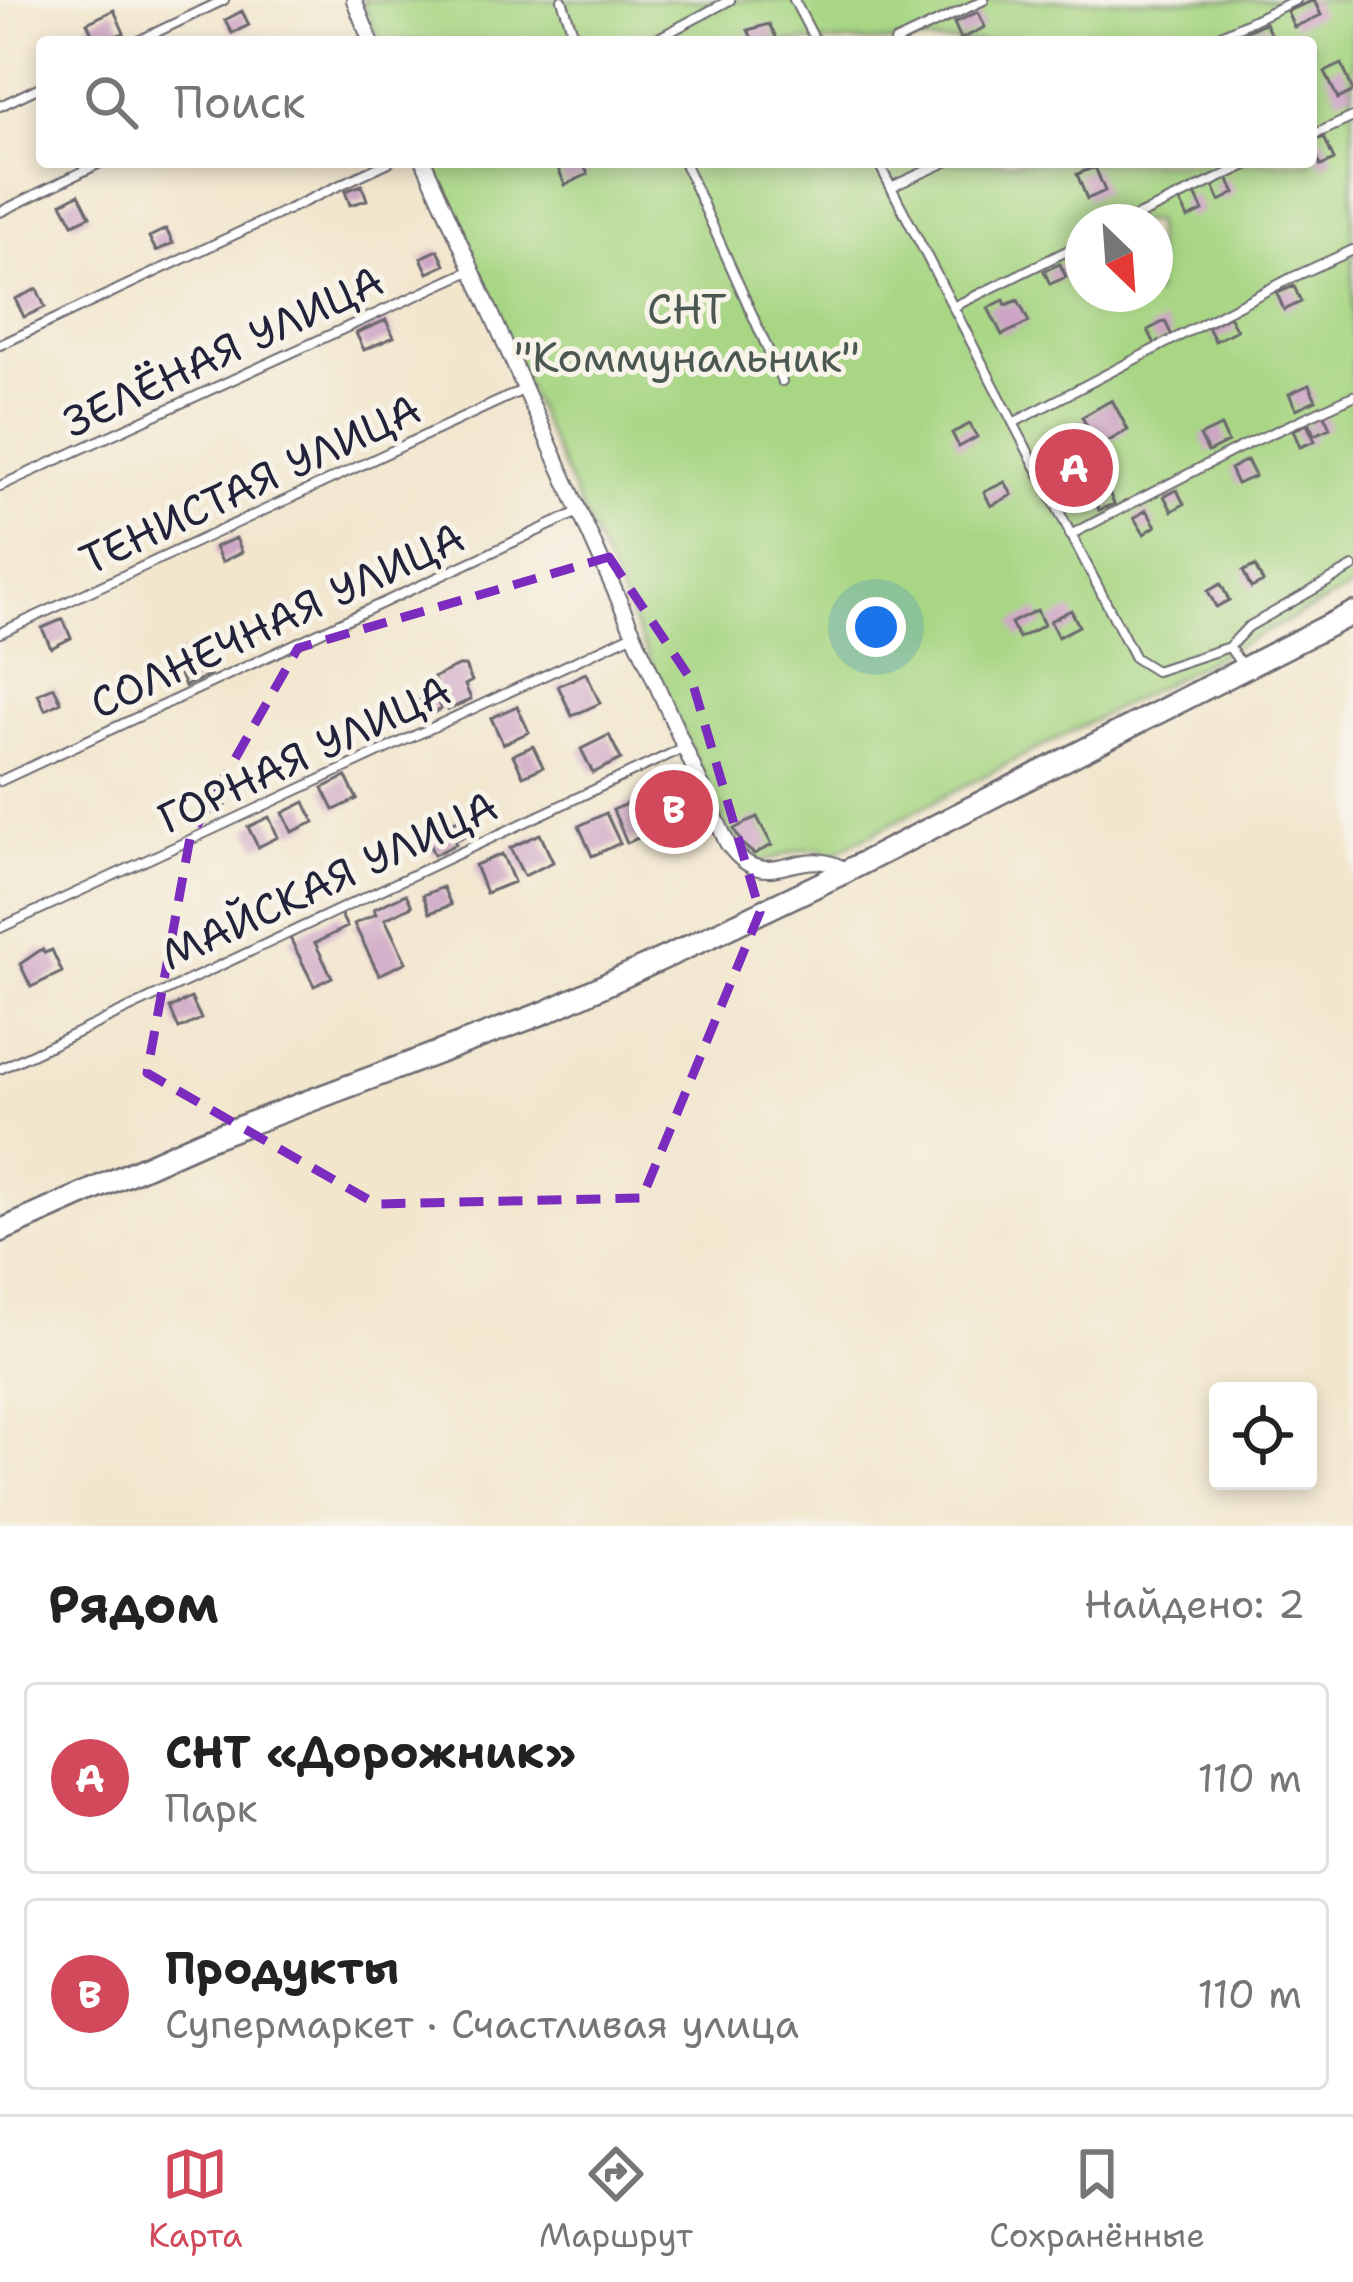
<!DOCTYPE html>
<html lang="ru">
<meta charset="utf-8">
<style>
body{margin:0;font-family:"Shantell Sans",sans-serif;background:#f2f2f2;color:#222}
.controls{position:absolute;right:36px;bottom:36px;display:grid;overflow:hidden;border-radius:12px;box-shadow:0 6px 18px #0003}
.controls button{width:108px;height:108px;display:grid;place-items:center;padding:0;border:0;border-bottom:3px solid #e0e0e0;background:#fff;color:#222;font:60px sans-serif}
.compass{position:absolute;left:1065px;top:204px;width:108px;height:108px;border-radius:50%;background:#fff;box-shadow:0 6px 18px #0003;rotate:155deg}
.you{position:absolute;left:876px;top:627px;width:42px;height:42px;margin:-30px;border:9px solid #fff;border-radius:50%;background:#1a73e8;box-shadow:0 0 0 18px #1a73e833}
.badge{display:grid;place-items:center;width:78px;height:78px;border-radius:50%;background:#d1495b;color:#fff;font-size:39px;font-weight:700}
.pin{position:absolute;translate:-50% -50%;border:6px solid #fff;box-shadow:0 3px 12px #0006}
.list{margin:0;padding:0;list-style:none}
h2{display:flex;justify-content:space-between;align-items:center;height:156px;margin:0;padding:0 48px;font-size:51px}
h2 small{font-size:39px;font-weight:400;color:#767676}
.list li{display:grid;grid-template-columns:78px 1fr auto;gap:36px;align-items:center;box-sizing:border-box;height:192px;margin:0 24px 24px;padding:0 24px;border:3px solid #e0e0e0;border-radius:12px}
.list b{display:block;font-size:45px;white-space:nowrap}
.list p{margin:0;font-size:39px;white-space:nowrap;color:#767676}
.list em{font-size:39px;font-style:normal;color:#767676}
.icon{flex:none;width:66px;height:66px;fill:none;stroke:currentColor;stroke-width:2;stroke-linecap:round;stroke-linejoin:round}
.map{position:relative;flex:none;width:1353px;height:1526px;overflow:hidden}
.search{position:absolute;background:#fff;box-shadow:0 6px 18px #0003;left:36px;right:36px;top:36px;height:132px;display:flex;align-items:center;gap:30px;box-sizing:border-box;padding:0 42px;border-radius:12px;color:#767676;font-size:45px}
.sheet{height:588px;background:#fff}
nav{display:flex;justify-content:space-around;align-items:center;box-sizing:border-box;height:168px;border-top:3px solid #e0e0e0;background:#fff;font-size:33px;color:#767676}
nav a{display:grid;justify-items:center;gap:6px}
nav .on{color:#d1495b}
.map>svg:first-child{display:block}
.green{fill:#a8d684;stroke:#657c60;stroke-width:3;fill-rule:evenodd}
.building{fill:#cea5c5}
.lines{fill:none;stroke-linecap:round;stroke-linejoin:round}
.lane-casing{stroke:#6b676e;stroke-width:12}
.street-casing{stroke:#6b676e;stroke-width:18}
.secondary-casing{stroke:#6b676e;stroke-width:26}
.lane{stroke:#fff;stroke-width:8}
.street{stroke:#fff;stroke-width:14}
.secondary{stroke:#fff;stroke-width:21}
.marked{fill:none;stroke:#7b2cbf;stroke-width:9;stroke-dasharray:24 15;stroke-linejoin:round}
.labels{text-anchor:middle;stroke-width:10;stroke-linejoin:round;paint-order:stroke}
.park-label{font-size:42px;fill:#4a5851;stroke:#f7f3e8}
.street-label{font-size:42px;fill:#22223b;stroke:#f7f3e8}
</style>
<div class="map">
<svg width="1353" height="1526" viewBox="0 0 1353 1526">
<rect width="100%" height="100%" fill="#f7f3e8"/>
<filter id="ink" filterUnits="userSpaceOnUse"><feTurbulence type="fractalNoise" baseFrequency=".00833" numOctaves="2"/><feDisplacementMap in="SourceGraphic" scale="24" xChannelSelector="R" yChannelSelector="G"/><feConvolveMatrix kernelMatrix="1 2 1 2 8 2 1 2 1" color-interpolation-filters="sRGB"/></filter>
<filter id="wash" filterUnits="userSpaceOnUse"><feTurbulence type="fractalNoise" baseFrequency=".004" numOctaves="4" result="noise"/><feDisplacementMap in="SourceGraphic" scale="48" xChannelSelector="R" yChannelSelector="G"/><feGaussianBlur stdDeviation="2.7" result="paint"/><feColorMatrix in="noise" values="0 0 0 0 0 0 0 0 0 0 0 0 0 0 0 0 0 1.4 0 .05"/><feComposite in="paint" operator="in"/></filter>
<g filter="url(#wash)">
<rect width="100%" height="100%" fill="#f2e6cd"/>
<path class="green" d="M362 0H721L641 42H379Z
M730 0H1353V587L834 853C796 839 783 864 748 862L731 838 424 162H1311V42H651ZM1083 222H1155V294H1083Z"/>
<g id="blocks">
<path class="building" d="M1314 0 1321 15 1294 27 1287 11Z
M114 10 124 33 96 42 87 23Z
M242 11 249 25 232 33 225 20Z
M978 12 985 27 961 39 954 23Z
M1265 23 1272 37 1253 42 1247 31Z
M769 24 777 39 754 42 748 30Z
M1342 64 1353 91 1338 99 1325 72Z
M1324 137 1334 160 1321 166 1311 142Z
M571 162H582L588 174 565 185 558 168Z
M1095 167 1105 191 1087 199 1077 174Z
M1228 178 1235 193 1220 201 1213 185Z
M362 185 367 200 350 205 345 191Z
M79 194 90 216 73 224 62 203Z
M1195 194 1203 211 1188 218 1180 201Z
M166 229 173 243 156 251 149 237Z
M438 250 445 265 428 273 421 258Z
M1060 264 1066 277 1050 284 1044 271Z
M1294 286 1301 302 1284 310 1277 293Z
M37 289 45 307 24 317 15 299Z
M1004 300 1006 305 1018 300 1029 322 1002 335 988 308Z
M1229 316 1237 330 1215 341 1208 327Z
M386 320 394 337 364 350 356 333Z
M1165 321 1172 336 1155 344 1148 330Z
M1309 385 1316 400 1296 409 1289 394Z
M1112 400 1128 430 1098 447 1082 417Z
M1324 414 1330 428 1314 435 1308 420Z
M970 424 977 437 959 447 952 433Z
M1307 424 1315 441 1300 447 1293 430Z
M1221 426 1228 442 1208 452 1200 436Z
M1247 460 1255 476 1237 484 1230 469Z
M1005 482 1012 495 991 506 984 492Z
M1105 483 1114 504 1099 510 1090 490Z
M1177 490 1184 504 1172 511 1164 496Z
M1146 510 1156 526 1144 534 1134 518Z
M236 538 242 552 222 562 215 547Z
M1255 566 1263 582 1251 588 1243 571Z
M1221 584 1229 600 1216 607 1208 591Z
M1037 610 1044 625 1019 638 1011 623Z
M1071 610 1079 626 1058 637 1050 621Z
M63 619 71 638 51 648 42 628Z
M197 646 210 675 185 686 172 657Z
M458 666H465L472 681 465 685 471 699 448 710 433 678Z
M586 673 600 703 572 716 558 686Z
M54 687 61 702 45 710 38 694Z
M434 694 441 709 422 718 415 702Z
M517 706 529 732 503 744 491 718Z
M609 735 621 759 593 773 581 749Z
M533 746 543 767 523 776 513 755Z
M346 777 357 799 334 810 323 788Z
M685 787 698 814 663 830 650 803Z
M219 791 226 806 211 813 204 798Z
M640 798 655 830 627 843 613 810Z
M305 802 314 822 292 832 283 813Z
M606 813 620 843 592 856 579 826Z
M468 815 475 831 458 839 451 823Z
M269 817 278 837 258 847 248 827Z
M757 817 772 845 754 854 743 845 734 829Z
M448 827 456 844 434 855 426 837Z
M540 834 553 862 524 876 510 848Z
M502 854 514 882 486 893 475 865Z
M443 887 451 905 430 913 423 895Z
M406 894 412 906 385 919 406 962 379 975 354 924 376 914 374 909Z
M340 913 347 927 315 943 332 977 314 986 290 938Z
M42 949 45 953 52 950 62 972 31 987 20 964Z
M191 998 201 1019 179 1029 170 1008Z"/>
</g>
</g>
<g filter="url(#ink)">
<use href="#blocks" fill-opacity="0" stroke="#6b676e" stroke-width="3"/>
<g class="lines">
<defs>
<path id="lane" d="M562 0 576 42
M794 0 816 42
M136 42 224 0
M651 42 730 0
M895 42 984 0
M1206 42 1296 0
M0 106 42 86
M1311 136 1353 117
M684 162 782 381
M878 162 1135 658 1156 671 1229 647 1244 668
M891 187 946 162
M0 212 102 162
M1125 222 1253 162
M953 307 1083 243
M0 345 389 162
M1013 423 1289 279 1353 250
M0 486 472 270
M1070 535 1239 448 1353 396
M0 633 525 389
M1229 647 1248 627 1353 567
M0 781 578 512
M0 928 634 634
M0 1069 683 748"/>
<path id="street" d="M354 0 371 42
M424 162 727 843C768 901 797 839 847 871"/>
<path id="secondary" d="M0 1231 203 1141 546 1012 703 940 847 871 1353 613"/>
</defs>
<use href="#lane" class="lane-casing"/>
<use href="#street" class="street-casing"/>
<use href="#secondary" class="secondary-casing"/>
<use href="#lane" class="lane"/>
<use href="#street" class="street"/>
<use href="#secondary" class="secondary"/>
</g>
</g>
<path class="marked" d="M609 557 692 681 760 912 642 1198 376 1204 147 1073 190 838 298 648Z"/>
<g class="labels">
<g class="park-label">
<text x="687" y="324">СНТ<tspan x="687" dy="48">"Коммунальник"</tspan></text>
</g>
<g class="street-label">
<text transform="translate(223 351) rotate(-25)" y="15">ЗЕЛЁНАЯ УЛИЦА</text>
<text transform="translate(250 484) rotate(-25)" y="15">ТЕНИСТАЯ УЛИЦА</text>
<text transform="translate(277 620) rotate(-25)" y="15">СОЛНЕЧНАЯ УЛИЦА</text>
<text transform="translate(304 754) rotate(-25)" y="15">ГОРНАЯ УЛИЦА</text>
<text transform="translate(329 880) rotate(-25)" y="15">МАЙСКАЯ УЛИЦА</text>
</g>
</g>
</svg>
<div class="controls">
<button><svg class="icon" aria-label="locate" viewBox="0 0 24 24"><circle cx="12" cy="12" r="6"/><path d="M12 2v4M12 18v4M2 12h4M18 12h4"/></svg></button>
</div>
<svg class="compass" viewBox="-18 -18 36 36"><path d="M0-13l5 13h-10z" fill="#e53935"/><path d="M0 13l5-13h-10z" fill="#767676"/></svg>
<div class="you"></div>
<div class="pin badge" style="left:1074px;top:468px">A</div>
<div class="pin badge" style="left:674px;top:809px">B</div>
<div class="search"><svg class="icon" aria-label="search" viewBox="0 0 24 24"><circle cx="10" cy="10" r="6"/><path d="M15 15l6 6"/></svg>Поиск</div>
</div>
<section class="sheet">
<h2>Рядом<small>Найдено: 2</small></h2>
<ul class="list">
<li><span class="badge">A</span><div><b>СНТ «Дорожник»</b><p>Парк</p></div><em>110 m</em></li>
<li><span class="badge">B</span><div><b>Продукты</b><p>Супермаркет · Счастливая улица</p></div><em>110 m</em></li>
</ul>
</section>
<nav>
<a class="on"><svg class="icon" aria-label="map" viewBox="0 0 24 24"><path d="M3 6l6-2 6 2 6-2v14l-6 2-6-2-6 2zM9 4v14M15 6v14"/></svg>Карта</a>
<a><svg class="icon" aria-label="directions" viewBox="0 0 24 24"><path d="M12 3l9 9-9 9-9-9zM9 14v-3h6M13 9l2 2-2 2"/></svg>Маршрут</a>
<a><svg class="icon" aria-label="saved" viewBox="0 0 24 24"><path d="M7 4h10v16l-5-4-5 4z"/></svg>Сохранённые</a>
</nav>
